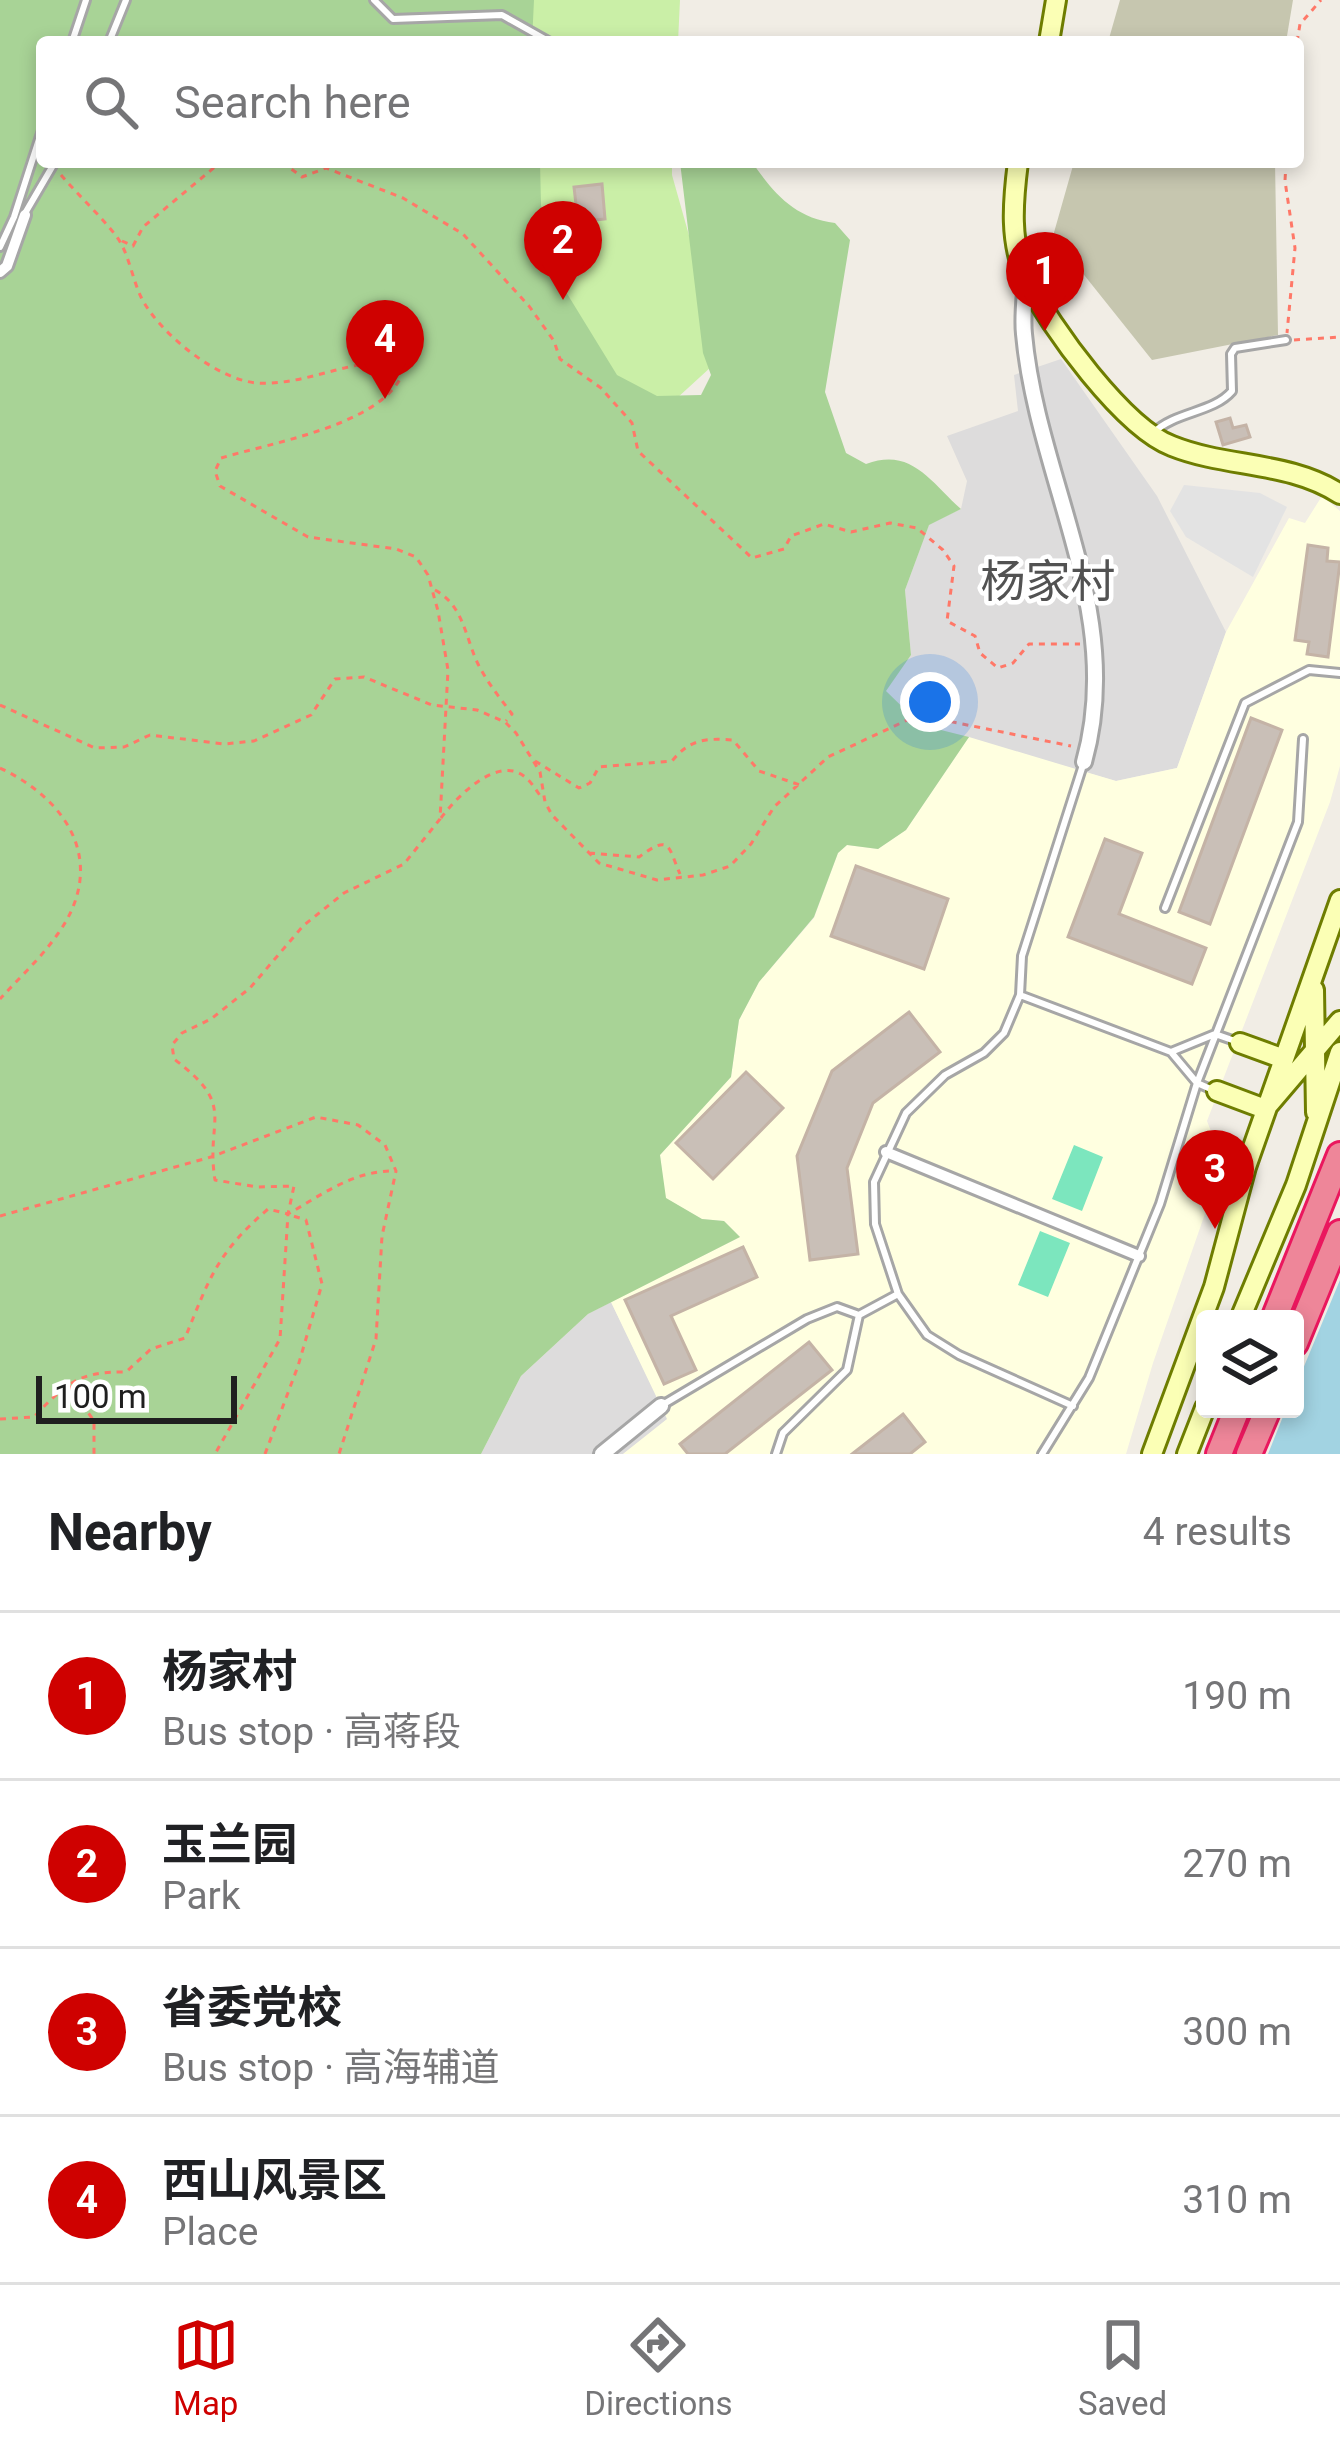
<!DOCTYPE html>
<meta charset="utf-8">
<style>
body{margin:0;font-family:Roboto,"Noto Sans SC",sans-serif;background:#f6f6f6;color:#202124}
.controls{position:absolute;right:36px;bottom:36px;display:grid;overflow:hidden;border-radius:12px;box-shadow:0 6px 18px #0003}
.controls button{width:108px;height:108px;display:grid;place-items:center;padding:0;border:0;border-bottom:3px solid #e0e0e0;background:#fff;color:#202124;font:60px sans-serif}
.scale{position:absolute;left:36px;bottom:30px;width:201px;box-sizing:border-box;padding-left:12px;border:6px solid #1f1f1f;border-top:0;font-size:33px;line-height:42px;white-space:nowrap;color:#1f1f1f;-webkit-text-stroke:9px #fff;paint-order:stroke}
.you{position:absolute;left:930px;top:702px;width:42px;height:42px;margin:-30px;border:9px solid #fff;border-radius:50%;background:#1a73e8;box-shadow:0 0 0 18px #1a73e833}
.badge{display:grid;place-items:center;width:78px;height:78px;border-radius:50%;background:#cf0100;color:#fff;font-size:39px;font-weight:700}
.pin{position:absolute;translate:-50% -99px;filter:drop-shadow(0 3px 6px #0008)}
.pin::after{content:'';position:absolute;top:63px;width:42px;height:36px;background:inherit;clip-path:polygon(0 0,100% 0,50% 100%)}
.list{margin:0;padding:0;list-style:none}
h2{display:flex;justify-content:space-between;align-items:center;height:156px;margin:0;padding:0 48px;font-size:51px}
h2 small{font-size:39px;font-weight:400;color:#757577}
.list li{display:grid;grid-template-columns:78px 1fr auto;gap:36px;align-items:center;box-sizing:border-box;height:168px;padding:0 48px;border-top:3px solid #e0e0e0}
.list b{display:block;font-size:45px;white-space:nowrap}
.list p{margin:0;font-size:39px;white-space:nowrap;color:#757577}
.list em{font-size:39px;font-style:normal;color:#757577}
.icon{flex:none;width:66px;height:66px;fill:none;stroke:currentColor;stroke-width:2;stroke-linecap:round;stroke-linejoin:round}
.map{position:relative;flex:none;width:1340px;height:1454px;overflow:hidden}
.search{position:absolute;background:#fff;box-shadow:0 6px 18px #0003;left:36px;right:36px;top:36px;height:132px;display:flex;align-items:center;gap:30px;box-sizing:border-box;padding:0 42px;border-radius:12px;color:#757577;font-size:45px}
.sheet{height:828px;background:#fff}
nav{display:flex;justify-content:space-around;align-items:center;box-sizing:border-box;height:168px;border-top:3px solid #e0e0e0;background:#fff;font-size:33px;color:#757577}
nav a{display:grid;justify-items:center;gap:6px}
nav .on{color:#cf0100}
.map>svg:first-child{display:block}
.residential{fill:#dddcdc}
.education{fill:#ffffe0}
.construction{fill:#c6c6af}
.grass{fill:#caefa7}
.forest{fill:#a8d396}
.pitch{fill:#7ce6be}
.parking{fill:#e3e3e3}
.water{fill:#a2d3e2}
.building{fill:#c9bfb7;stroke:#c4b3a6;stroke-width:3}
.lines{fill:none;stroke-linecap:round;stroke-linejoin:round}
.service-casing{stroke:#a6a6a6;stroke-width:12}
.pedestrian-casing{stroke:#a6a6a6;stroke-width:16}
.minor-casing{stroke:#a6a6a6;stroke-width:20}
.secondary-casing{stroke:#6e7d00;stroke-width:24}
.motorway-casing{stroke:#ea175e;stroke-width:30}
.path{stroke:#ff7868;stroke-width:3;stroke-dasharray:6 6;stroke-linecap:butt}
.service{stroke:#fff;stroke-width:6}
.pedestrian{stroke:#fff;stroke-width:10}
.minor{stroke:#fff;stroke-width:14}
.secondary{stroke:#fbffb5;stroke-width:18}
.motorway{stroke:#ee8699;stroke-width:24}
.labels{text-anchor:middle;stroke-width:9;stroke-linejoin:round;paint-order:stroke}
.neighbourhood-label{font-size:45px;fill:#525252;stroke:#fff}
</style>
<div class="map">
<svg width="1340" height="1454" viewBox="0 0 1340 1454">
<rect width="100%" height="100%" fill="#f1ede5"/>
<path class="residential" d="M1061 359 1157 496 1226 632 1177 768 1116 781 921 725 885 691 911 655 905 590 929 524 961 509 967 481 947 436 1018 411 1014 375Z
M611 1302 668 1419 623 1454H481L521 1376 588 1314Z"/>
<path class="education" d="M1322 496 1340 511V766L1330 802 1207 1121 1223 1162 1153 1363 1126 1454H623L667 1419 611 1302 740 1237 724 1221 702 1219 665 1198 660 1155 731 1077 739 1020 759 982 814 918 838 853 847 845 878 849 906 830 969 737 1116 781 1177 768 1226 632 1289 518 1305 523Z"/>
<path class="construction" d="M1120 0H1293L1286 42H1108Z
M1074 162H1275L1278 335 1152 360 1053 236Z"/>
<path class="grass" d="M162 0H680L678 42H172Z
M200 162H672V175L723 356 582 485Z"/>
<path class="forest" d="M0 0H534L532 42H42V162H540L541 205 555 274 617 375 657 396 701 395 711 375 703 353 680 162H752C774 194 795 218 835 223L850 240 825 392 846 453 866 464C911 447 930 481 961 509L929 525 905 590 911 655 886 691 921 725 969 737 906 830 878 849 847 845 838 853 814 917 759 982 739 1020 731 1077 660 1155 666 1198 702 1219 724 1221 740 1237 588 1314 521 1376 481 1454H0Z"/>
<path class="pitch" d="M1074 1145 1103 1157 1082 1211 1052 1199Z
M1040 1231 1070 1243 1048 1297 1018 1285Z"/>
<path class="parking" d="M1184 485 1260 493 1287 507 1253 577 1186 537 1170 511Z"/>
<path class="water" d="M1340 1280V1454H1268L1286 1409H1295V1388Z"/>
<path class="building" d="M602 184 605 219 578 222 574 187Z
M580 225 584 254 555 258 551 229Z
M1230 418 1233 428 1246 425 1250 437 1223 445 1216 422Z
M1308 545 1328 548 1327 561 1340 562 1328 657 1307 654 1309 642 1295 640Z
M1251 718 1282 730 1210 924 1179 912Z
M1105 839 1142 853 1119 914 1206 948 1192 984 1068 937Z
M856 866 948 899 924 969 831 936Z
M909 1012 940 1052 873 1103 847 1168 858 1254 810 1260 797 1156 832 1071Z
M746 1072 783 1108 713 1179 676 1143Z
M743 1247 757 1277 671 1316 696 1370 664 1384 625 1300Z
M809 1342 832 1370 725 1454H688L680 1444Z
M903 1414 925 1442 910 1454H852Z"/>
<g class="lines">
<defs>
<path id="service" d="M374 0 393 19 502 15 550 42
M72 42 86 0
M109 42 126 0
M24 215 55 162
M0 247 14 217 42 130
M1153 433C1176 411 1213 413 1232 391L1231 354 1235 348 1286 340
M1165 908 1245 703 1309 670 1340 673
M1020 995 1171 1052 1197 1083 1213 1090
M1171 1052 1215 1034 1235 1041
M664 1404 807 1319 837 1307 859 1315 898 1294
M1073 1406 959 1355 927 1335 898 1294 875 1224 874 1182 906 1113 945 1075 984 1053 1004 1033 1020 995 1022 956 1083 765
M776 1454 783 1433 847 1370 859 1315
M1042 1454 1089 1378 1160 1204 1197 1083 1298 822 1303 739"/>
<path id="pedestrian" d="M0 272 7 266 25 215
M886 1152 1139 1256"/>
<path id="minor" d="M1026 278C1025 296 1022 316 1024 334 1037 479 1126 613 1084 762
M602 1454 661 1406"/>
<path id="secondary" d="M1049 42 1056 0
M1018 162C1013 201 1009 243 1027 280 1050 327 1124 428 1172 446 1227 468 1289 461 1340 494
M1314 990 1316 1112
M1240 1043 1284 1059
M1217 1091 1265 1109 1340 1021
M1240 1319 1296 1185 1340 1052
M1152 1454 1214 1287 1246 1167 1340 900
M1187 1454 1205 1408"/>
<path id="motorway" d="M1274 1319 1340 1155
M1295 1343 1340 1233
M1219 1454 1237 1409
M1249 1454 1268 1409"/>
</defs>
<use href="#service" class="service-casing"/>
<use href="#pedestrian" class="pedestrian-casing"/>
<use href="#minor" class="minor-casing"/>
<use href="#secondary" class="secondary-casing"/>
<use href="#motorway" class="motorway-casing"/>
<path class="path" d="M1297 42 1300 24 1321 0
M282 162 302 177 326 168 403 198 463 234 529 306 554 341 560 359 601 388 632 423 638 451 752 558 784 549 791 536 824 524 851 532 890 523 917 528 943 550 954 566 947 621 975 636 980 653 998 668 1013 663 1029 644H1080
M1286 162 1285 181 1295 248 1287 333
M61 175C79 196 100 215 117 237 129 254 132 278 141 297 158 332 217 380 257 383 303 386 347 360 394 362L400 379C374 426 271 443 221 458L215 471 220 486 308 537 396 549 416 557 428 575 438 611 448 670 440 819 404 864 344 893 303 926 250 988 211 1019 182 1033 172 1045 174 1059C238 1107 205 1118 215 1180L257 1187 294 1186 288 1214 280 1339 215 1454
M122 241 133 246 143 227 216 166 250 162
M1294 340 1340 337
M435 590C464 606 465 637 478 664 487 682 500 698 512 714L506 721
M0 705 95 748 124 747 150 735 224 744 254 741 311 715 335 679 364 677 432 705 477 710 505 722 516 733 540 772 545 802 552 815 599 863 657 880 703 875 730 866 751 844 774 807 828 757 918 715 1071 746
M535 761 579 788 590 783 599 767 672 761C690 739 706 738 733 740L759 771 800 785
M0 768C70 801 108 865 57 935 41 958 19 978 0 999
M441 818C455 799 487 766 513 771 527 774 534 787 541 797
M589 853 639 857C671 833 668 847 680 874
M0 1216 211 1157 316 1117 358 1125 385 1145 396 1171 382 1236 376 1339 339 1454
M68 1384 94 1421V1454
M0 1419 34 1417C65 1384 79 1371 126 1372L151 1349 185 1338C210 1277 217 1253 268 1209L288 1214C323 1194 354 1170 396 1171
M265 1454 298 1366 322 1284 306 1220 290 1215"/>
<use href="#service" class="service"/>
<use href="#pedestrian" class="pedestrian"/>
<use href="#minor" class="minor"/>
<use href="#secondary" class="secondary"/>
<use href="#motorway" class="motorway"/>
</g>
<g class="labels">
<g class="neighbourhood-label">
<text x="1048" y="597">杨家村</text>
</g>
</g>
</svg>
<div class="controls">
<button><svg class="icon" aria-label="layers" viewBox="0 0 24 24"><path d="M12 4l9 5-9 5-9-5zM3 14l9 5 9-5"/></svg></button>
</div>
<div class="scale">100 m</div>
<div class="you"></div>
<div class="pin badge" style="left:1045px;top:331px">1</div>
<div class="pin badge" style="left:563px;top:300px">2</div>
<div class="pin badge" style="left:1215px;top:1229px">3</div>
<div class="pin badge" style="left:385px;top:399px">4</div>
<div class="search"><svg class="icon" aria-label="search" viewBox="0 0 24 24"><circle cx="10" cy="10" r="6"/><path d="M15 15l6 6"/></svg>Search here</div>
</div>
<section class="sheet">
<h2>Nearby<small>4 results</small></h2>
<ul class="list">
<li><span class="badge">1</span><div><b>杨家村</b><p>Bus stop · 高蒋段</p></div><em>190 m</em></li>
<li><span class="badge">2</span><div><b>玉兰园</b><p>Park</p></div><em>270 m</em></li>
<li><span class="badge">3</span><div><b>省委党校</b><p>Bus stop · 高海辅道</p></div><em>300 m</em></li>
<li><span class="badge">4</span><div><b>西山风景区</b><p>Place</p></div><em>310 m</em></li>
</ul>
</section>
<nav>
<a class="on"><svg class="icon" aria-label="map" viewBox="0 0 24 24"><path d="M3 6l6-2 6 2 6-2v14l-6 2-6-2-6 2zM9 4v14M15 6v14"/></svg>Map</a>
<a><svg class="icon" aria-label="directions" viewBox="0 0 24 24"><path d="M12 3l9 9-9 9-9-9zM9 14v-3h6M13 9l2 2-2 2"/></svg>Directions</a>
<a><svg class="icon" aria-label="saved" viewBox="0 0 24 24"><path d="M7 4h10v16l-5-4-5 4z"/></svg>Saved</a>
</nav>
